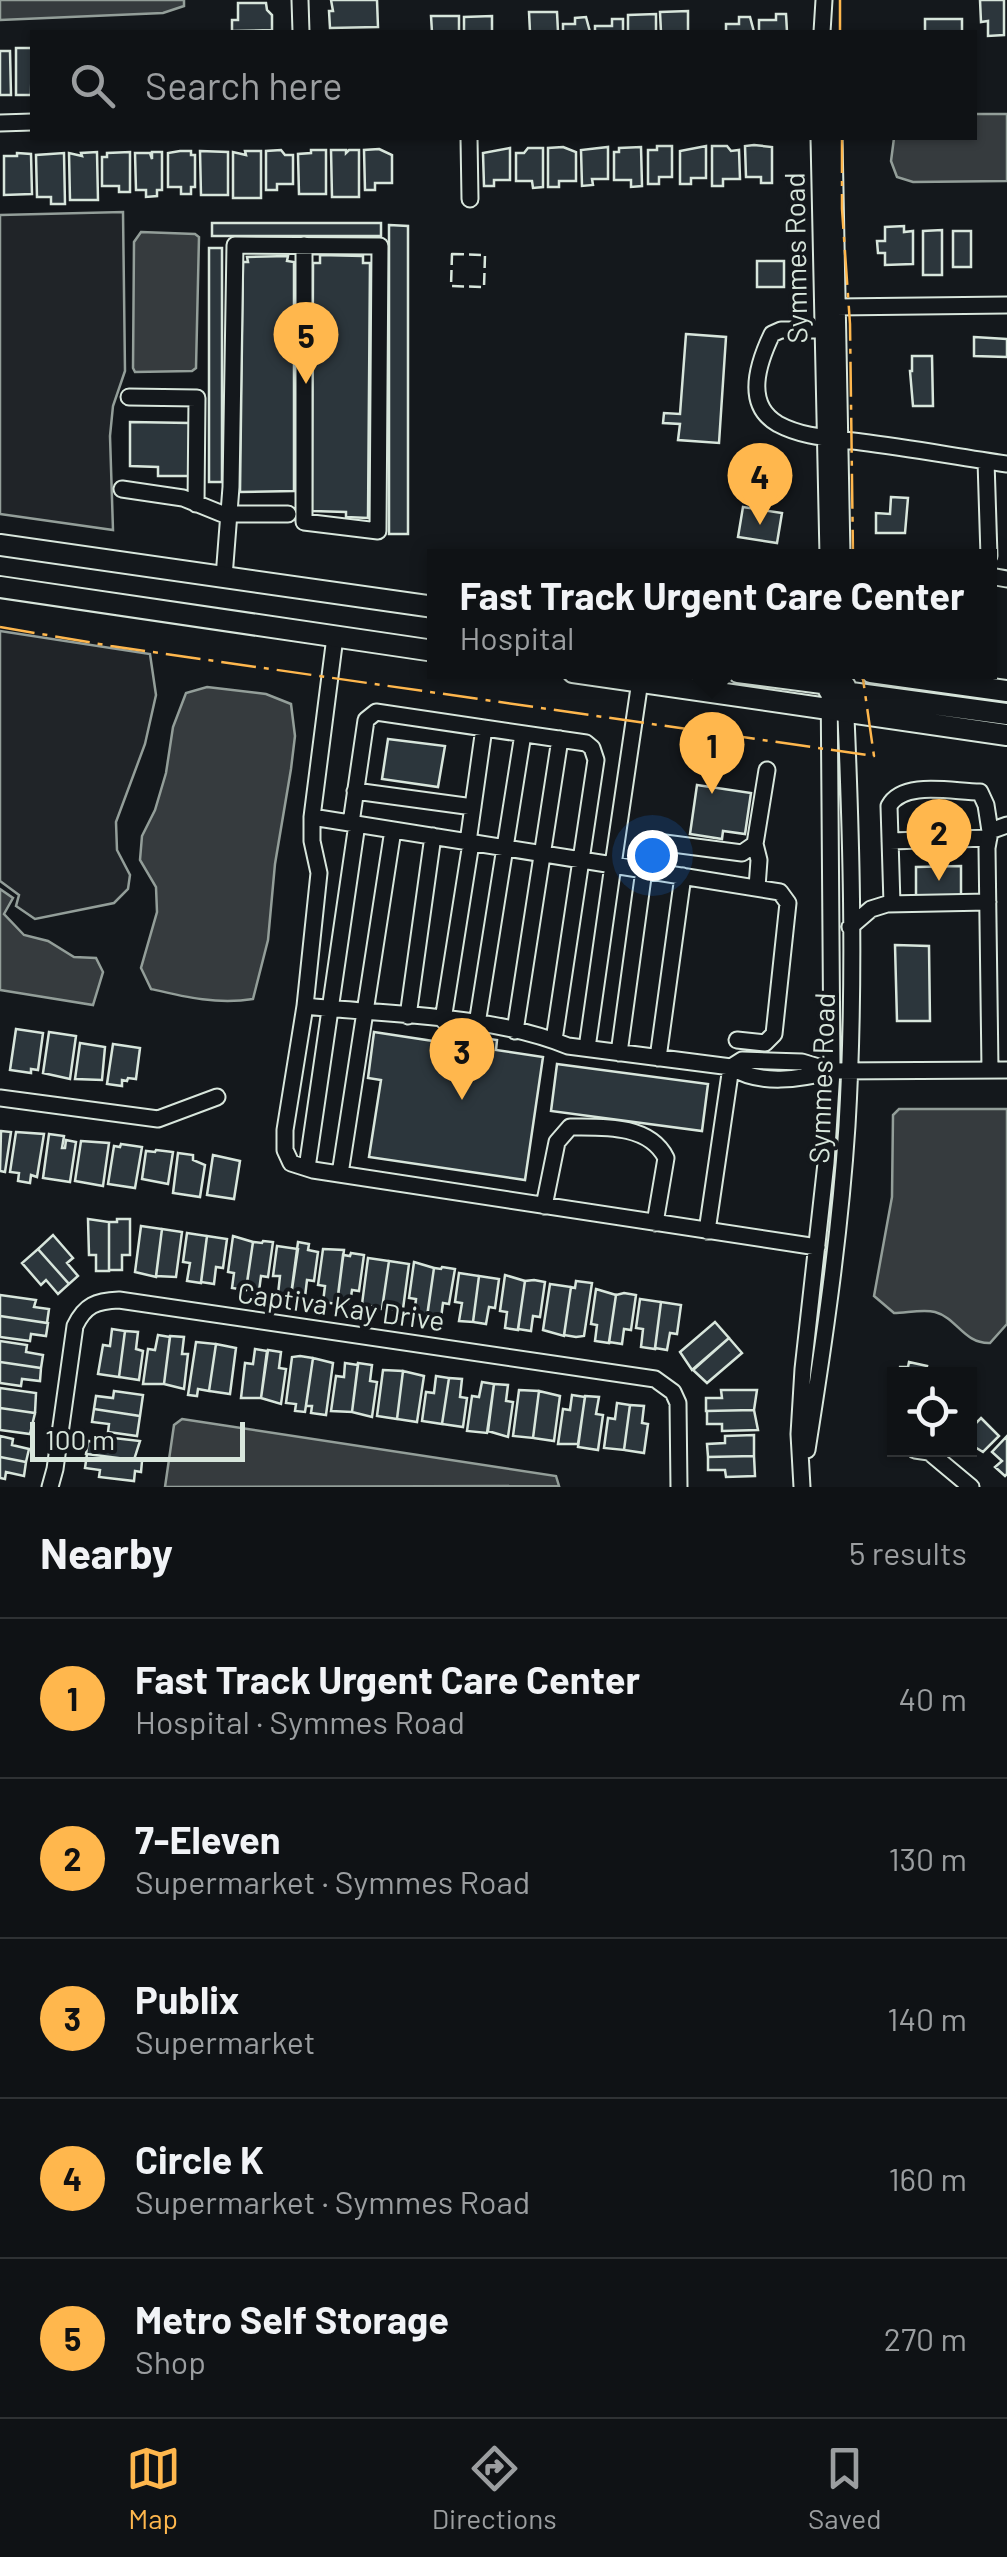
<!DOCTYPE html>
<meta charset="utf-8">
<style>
body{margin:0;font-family:Barlow,sans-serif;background:#1d2022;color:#f1f3f6}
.controls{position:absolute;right:30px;bottom:30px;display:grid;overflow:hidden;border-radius:0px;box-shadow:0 2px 8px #0004}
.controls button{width:90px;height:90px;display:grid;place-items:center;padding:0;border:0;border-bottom:2px solid #2f3234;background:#0f1215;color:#f1f3f6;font:50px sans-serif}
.scale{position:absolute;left:30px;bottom:25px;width:215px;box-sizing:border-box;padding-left:10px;border:5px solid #d8e6dc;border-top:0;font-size:28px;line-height:35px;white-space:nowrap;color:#d8e6dc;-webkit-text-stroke:8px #14181c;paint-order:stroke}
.you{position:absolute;left:652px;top:855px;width:35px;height:35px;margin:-25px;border:8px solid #fff;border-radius:50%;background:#1a73e8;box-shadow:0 0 0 15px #1a73e833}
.badge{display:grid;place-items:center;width:65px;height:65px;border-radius:50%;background:#ffb74d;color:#111;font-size:32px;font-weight:700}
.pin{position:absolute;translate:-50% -82px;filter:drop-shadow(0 2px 5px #0008)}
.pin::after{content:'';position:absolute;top:52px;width:35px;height:30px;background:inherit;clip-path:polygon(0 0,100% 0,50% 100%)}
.popup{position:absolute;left:427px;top:549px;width:570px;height:130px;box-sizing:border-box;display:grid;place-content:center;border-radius:0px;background:#0f1215;filter:drop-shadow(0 2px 8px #0005);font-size:32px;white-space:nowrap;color:#9b9ea0}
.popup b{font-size:38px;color:#f1f3f6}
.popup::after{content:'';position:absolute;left:50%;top:100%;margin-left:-20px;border:20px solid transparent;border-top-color:#0f1215}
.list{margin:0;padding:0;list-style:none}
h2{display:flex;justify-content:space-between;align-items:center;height:130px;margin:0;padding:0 40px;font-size:42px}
h2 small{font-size:32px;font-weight:400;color:#9b9ea0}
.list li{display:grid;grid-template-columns:65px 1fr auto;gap:30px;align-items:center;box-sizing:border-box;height:160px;padding:0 40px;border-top:2px solid #2f3234}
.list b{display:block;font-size:38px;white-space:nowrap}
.list p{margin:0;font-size:32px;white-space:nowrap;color:#9b9ea0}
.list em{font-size:32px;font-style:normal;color:#9b9ea0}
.icon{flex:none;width:55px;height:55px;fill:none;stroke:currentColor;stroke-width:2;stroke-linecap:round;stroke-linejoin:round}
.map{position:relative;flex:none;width:1007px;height:1487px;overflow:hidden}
.search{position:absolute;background:#0f1215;box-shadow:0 2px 8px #0004;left:30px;right:30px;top:30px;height:110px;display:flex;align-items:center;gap:25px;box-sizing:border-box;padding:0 35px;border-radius:0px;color:#9b9ea0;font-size:38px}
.sheet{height:930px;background:#0f1215}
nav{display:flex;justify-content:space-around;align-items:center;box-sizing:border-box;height:140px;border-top:2px solid #2f3234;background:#0f1215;font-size:28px;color:#9b9ea0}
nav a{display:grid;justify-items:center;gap:5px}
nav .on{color:#ffb74d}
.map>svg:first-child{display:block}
.green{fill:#202428;stroke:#939e99;stroke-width:2.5}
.water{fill:#363b3e;stroke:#939e99;stroke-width:2.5}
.building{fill:#2c363c;stroke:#d8e6dc;stroke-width:2.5}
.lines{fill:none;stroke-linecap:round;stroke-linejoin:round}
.minor-casing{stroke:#d8e6dc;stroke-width:19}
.major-casing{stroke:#d8e6dc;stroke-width:24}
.minor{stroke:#14181c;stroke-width:15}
.major{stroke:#14181c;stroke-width:20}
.fence{stroke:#d8e6dc;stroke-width:2.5;stroke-dasharray:12 5;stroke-linecap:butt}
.power{stroke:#ffb74d;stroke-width:2.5;stroke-dasharray:35 8 5 8;stroke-linecap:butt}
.labels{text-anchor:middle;stroke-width:8;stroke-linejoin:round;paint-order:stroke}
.street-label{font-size:28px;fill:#d8e6dc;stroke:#14181c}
</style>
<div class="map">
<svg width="1007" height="1487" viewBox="0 0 1007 1487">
<rect width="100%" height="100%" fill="#14181c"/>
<path class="green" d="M123 212 125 371 113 406 110 436 113 530 0 514V215Z
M0 631 150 654 156 695 145 744 116 822 117 850 130 875 128 889 114 903 35 919 16 906 19 895 0 881Z"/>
<path class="water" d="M0 0H184V6L163 13 0 20Z
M975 114H1007V181L913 182 897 177 891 161 894 138H974Z
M141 232 195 234 199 237 196 368 192 371 135 372 133 368 134 242Z
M207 687 266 694 291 704 295 736 291 769 275 864 268 940 253 999C218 1005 185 997 151 989L141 968 157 912 156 887 140 860 142 836 155 810 166 773 173 727 186 693Z
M0 889 13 898 4 914 24 935 48 941 74 957 96 958 103 972 93 1005 0 990Z
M899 1109H1007V1324L990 1343C964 1344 957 1318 935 1312 923 1309 906 1313 894 1313L874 1296 892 1197 893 1115Z
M182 1419 556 1476 559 1486 165 1487 174 1425Z"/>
<path class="building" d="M331 0H377L378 27 330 28 329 11H333Z
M980 0H1004V35L988 36V21L981 22Z
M238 3H266L267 10 272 15V30L232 31V20H238Z
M688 11V32H661L660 12Z
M529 12H557L558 32H530Z
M656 14V32H628V15Z
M776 14H786L787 32H759V20H776Z
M431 16H459V32H432Z
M492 16V32H464V17Z
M586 17 590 32H563V24H575V18Z
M739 17H750L754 32H726V24H739Z
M612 19H623V32H595V26H612Z
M925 19H962V32H925Z
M16 48H32L31 95H16Z
M0 51H10L11 95H0Z
M754 145 772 147V183H761V177H746L745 146Z
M657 146H672V177H659V184H648V150H657Z
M706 146V178H691V184H680V151Z
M712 146H727L731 151 739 150 740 179H723V186H712Z
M563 147 576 152V181H559V187H548V148Z
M608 147V179H592L593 185 582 186 581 150Z
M641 147 642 186 631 187V180H614V152H619V148Z
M510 148V180H494V186H484L483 153Z
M528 148H543V187L533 188 532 181H516V153H524Z
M379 149 392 155V183H375V190H365L364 150Z
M281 150 285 155H293V184H277V190H266V151Z
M311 150H326V194H299L298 154 311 153Z
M331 150H346V153L349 150H359V197H332Z
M180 151H191V155H195V187H191V194H181V187H168V153Z
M200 151 228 152V195H201Z
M245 151H261V198H233V152L246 155Z
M97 152 98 200H70L69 153 82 156 81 153Z
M130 152V192H119V186H102V157H107V153Z
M152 152H162V190H157V196L146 197V190H136L135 153H150L152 159Z
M17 153 31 154 32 194 4 195V156H17Z
M64 153 65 204H51V197H37L36 155Z
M212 223H381V236H212Z
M389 225 408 226V534H389Z
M904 226V232L913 231V264L885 265V253H878L877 241H885V227Z
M942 230V275H923V231Z
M953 231H971V267H953Z
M209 248H222V482H209Z
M320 255 363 256V263H370L368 518 346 517V512L312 511 313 263H320Z
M288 256 287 261 294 262V491L240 492 243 262H248L247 257Z
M757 261H784V287H757Z
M686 334 726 337 719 443 678 440 680 424 663 423 664 413 680 414Z
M974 337 1007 339V357L974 356Z
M912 356H932L933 406H913L910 371H912Z
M130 422 190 423V476H158V467L130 466Z
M891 497 908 498 905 533H876V513L890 514Z
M743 507 782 513 777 543 738 537Z
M388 739 445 746 438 787 382 779Z
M697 785 751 793 745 834 723 831 722 839 690 834Z
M961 866V896H916V867Z
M895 945 929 946 930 1021H897Z
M16 1029 43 1033 38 1070 31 1069V1073L10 1070Z
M49 1032 76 1036 70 1079 43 1073Z
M374 1032 453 1044 454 1034 497 1040 496 1050 543 1057 525 1180 369 1157 381 1080 368 1078Z
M80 1043 105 1047 102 1080 75 1079Z
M113 1044 140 1048 136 1079 128 1078 127 1081 122 1080V1086L107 1084Z
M557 1064 708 1084 702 1131 551 1111Z
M1 1131 11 1132 5 1172 0 1171Z
M16 1132 44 1134 37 1177 31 1175 30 1183 18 1181 19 1173 10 1172Z
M49 1134 64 1136 62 1148H65L66 1140 76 1142 70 1182 43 1178Z
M81 1141 109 1143 103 1186 75 1181Z
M121 1144 142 1147 135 1188 108 1184 114 1146 120 1147Z
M156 1150 173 1152 168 1184 142 1179 146 1151 155 1152Z
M178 1153 193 1155V1160L205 1165 200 1197 173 1193Z
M213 1155 240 1161 234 1199 207 1195Z
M88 1219 109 1222V1271H96V1255H89Z
M117 1219H130V1255H122V1270H109V1222H117Z
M141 1226 162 1229 156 1277 135 1272Z
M162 1229 182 1232 176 1277 156 1276Z
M187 1233 207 1236 201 1283 187 1281 190 1263 183 1262Z
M53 1235 73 1258 67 1263 78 1276 69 1284 38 1249Z
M207 1236 227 1239 223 1268 216 1267 214 1284 201 1282Z
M233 1236 253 1242 246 1290 232 1288 234 1273 228 1272Z
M263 1241 273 1242 268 1277 261 1276 259 1291 246 1289 253 1242 262 1243Z
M298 1242 309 1244 308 1250 318 1252 314 1281 307 1280 305 1297 291 1295Z
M277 1246 298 1249 291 1296 278 1294 280 1276H273Z
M38 1249 69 1284 58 1294 46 1280 41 1285 22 1263Z
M323 1249 344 1250 337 1304 323 1302 325 1286 318 1285Z
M351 1253 364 1255 359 1291 352 1290 350 1304 337 1303 343 1255 350 1256Z
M368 1258 389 1261 382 1309 362 1304Z
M389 1261 409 1264 403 1309H382Z
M414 1262 434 1268 427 1317 414 1315 416 1299 409 1298Z
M442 1267 455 1269 449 1304 443 1303 441 1318 427 1316 434 1268 441 1269Z
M459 1273 479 1276 473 1322 459 1321 462 1303 455 1302Z
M505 1275 525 1281 518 1330 505 1328 507 1312 500 1311Z
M479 1276 499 1279 495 1308 489 1307 486 1324 473 1322Z
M534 1280 545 1282 540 1317 533 1316 531 1331 518 1329 525 1281Z
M576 1281 592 1283 584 1336 576 1337 564 1335 571 1287 575 1288Z
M550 1284 571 1287 564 1336 543 1330Z
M596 1289 616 1295 609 1343 595 1341 597 1325 591 1324Z
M624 1293 636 1295 631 1330 624 1329 622 1344 609 1342 616 1295Z
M0 1295 36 1300 34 1307 49 1309 47 1323 0 1316Z
M640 1299 661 1302 655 1349 641 1347 643 1329 636 1328Z
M661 1302 681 1305 677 1334 670 1333 667 1350 655 1348Z
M0 1316 48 1323 46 1336 31 1334 30 1341 0 1337Z
M715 1322 729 1338 692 1370 680 1352Z
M112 1329 125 1331 119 1377 98 1374 103 1345 110 1346Z
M125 1331 138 1332 136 1349 143 1351 139 1380 119 1377Z
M158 1335 170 1337 164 1384H143L148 1349 155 1350Z
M170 1336 184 1337 182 1354H188L184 1389 164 1384Z
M729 1338 742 1353 707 1383 693 1370Z
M0 1341 27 1345 26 1352 43 1355 41 1368 0 1362Z
M196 1342 216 1344 209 1391 198 1389 197 1396 188 1395Z
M216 1344 236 1348 230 1394 209 1391Z
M255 1349 267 1351 261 1398H241L245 1363 253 1364Z
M268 1350 281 1352 279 1368 286 1369 281 1404 261 1398Z
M300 1356 313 1358 305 1412 295 1411 296 1404 286 1403 292 1357Z
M313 1358 333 1363 326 1415 311 1413 312 1406H306Z
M0 1362 41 1368 40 1381 22 1379 21 1386 0 1383Z
M909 1362 927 1366 925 1374H898L900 1367H908Z
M345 1363 358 1365 352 1412 331 1411 336 1376 344 1377Z
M358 1363 372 1365 370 1381 377 1382 372 1417 352 1412Z
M383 1370 403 1371 397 1419 377 1416Z
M403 1371 424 1376 417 1422 397 1419Z
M436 1376 449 1378 442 1424 422 1421 426 1392 434 1393Z
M449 1378 462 1379 460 1397 467 1398 463 1427 442 1424Z
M482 1382 494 1384 487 1433 467 1431 472 1396 479 1397Z
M494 1384 508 1385 506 1401 513 1402 508 1437 488 1431Z
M0 1388 36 1393 35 1413 0 1408Z
M519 1390 539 1391 533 1438 513 1436Z
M721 1390H757L754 1410 706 1411V1398H722Z
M114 1391 143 1395 140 1416 94 1409 96 1396 113 1398Z
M539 1391 560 1396 554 1441 533 1438Z
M572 1395 585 1397 578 1444H558L563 1409 570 1410Z
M585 1396 599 1397 596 1414 603 1415 598 1450 578 1447Z
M617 1403 630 1405 624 1450 604 1448 608 1418 615 1419Z
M630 1405 644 1406 642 1423 648 1424 644 1453 624 1450Z
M0 1408 35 1413 30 1434 0 1430Z
M94 1409 140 1416 137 1436 108 1432 109 1424 92 1422Z
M754 1410 758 1430 722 1431V1424H707V1411Z
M981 1418 999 1436 983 1452 970 1444V1429Z
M754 1435V1456L708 1457 707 1444 725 1443V1436Z
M0 1436 13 1439 12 1445 29 1449 26 1462 0 1457Z
M1007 1436V1474L1005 1476 995 1467 1002 1461 992 1452Z
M105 1437 140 1441 134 1460 86 1454 88 1441 104 1443Z
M87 1454 142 1461 141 1472 135 1471 134 1481 99 1477 100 1470 85 1468Z
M754 1456 755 1476 726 1477 725 1470H708V1457Z
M0 1457 26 1462 24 1476 6 1472 5 1479 0 1478Z"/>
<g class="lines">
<defs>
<path id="minor" d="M300 0 301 32
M822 32 824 0
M0 123 32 122
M469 138 470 199
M819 138 828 556
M834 138 842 556
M836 307 1007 305
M822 330H781L772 334C759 361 743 404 778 424 804 438 833 438 861 442 910 448 958 457 1007 464
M129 397 197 398 196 504
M986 461 989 556
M122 489 183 498 230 517
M230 514H288
M990 576 1007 579
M224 577 231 487 235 245 380 246 378 531 304 522V245
M335 637 312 817 613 865 587 1048
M640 681 613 865 780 892 788 903 774 1034 765 1043 737 1040
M355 791 473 807
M351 823 366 720 376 712 586 743 592 748 596 760 554 1040
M890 841 989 838
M468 842 484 728
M665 843 742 853 755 844
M757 887 759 860 755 844 767 770
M892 904 889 806C903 780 953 792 980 792L986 805 990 831
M850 927 871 909 887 904 988 902
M305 1006 319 873 312 841V817
M408 1016 433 836
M443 1020 471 843
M477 1024 523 734
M515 1031 560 739
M619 1053 644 870
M658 1058 683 876
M731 1067 742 1060 802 1062 832 1071 1007 1070
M990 1069 987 848 990 831 1007 825
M0 1098 158 1119 217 1097
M307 1168 357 824
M340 1174 393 830
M544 1206 557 1142 570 1127C603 1127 649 1124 666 1158L655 1223
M707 1231 731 1067
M817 1247 313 1170 291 1163 285 1150V1130L305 1006C389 1015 489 1014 568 1046L731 1067C760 1086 801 1079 832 1071
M807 1450C824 1343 840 1234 847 1126 856 975 851 823 844 672
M915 1450 929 1452 971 1487
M50 1487 55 1469 75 1326C85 1305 96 1301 119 1300L655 1379 673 1392 678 1403 679 1487
M802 1487 799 1434 803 1369 826 1163 832 1071 829 672"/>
<path id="major" d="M0 545 434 607
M0 587 434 651
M573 672 1007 735
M738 672 845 686
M871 672 1007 691
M829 690 1007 714"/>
</defs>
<use href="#minor" class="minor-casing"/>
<use href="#major" class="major-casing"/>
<use href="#minor" class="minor"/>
<use href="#major" class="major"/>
<path class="fence" d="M452 254 485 255 484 287 451 286Z"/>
<path class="power" d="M840 0V32
M842 138V209L850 324 853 556
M0 627 111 646 874 756 862 672"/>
</g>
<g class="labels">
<g class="street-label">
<text transform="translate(796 258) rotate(-91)" y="10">Symmes Road</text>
<text transform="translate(822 1078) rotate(-88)" y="10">Symmes Road</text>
<text transform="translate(341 1307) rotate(8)" y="10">Captiva Kay Drive</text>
</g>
</g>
</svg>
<div class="controls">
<button><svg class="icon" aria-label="locate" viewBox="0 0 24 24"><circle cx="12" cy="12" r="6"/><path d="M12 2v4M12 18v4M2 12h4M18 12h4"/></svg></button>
</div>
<div class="scale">100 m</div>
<div class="you"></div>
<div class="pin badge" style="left:712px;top:794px">1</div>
<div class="popup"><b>Fast Track Urgent Care Center</b>Hospital</div>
<div class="pin badge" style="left:939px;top:881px">2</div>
<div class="pin badge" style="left:462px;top:1100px">3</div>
<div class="pin badge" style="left:760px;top:525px">4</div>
<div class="pin badge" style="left:306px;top:384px">5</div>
<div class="search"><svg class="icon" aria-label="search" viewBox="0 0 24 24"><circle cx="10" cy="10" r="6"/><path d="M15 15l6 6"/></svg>Search here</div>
</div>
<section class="sheet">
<h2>Nearby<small>5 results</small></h2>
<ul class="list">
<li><span class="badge">1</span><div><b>Fast Track Urgent Care Center</b><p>Hospital · Symmes Road</p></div><em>40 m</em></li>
<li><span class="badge">2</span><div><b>7-Eleven</b><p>Supermarket · Symmes Road</p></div><em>130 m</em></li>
<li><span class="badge">3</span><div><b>Publix</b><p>Supermarket</p></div><em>140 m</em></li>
<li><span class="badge">4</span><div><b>Circle K</b><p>Supermarket · Symmes Road</p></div><em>160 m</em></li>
<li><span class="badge">5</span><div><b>Metro Self Storage</b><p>Shop</p></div><em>270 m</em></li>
</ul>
</section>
<nav>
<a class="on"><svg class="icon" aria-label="map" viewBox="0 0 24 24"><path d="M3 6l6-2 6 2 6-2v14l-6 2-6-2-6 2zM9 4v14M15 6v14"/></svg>Map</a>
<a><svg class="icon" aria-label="directions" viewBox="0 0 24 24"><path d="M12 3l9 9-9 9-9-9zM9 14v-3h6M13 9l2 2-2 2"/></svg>Directions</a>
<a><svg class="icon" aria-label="saved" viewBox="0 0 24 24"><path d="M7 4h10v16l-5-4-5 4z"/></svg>Saved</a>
</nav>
